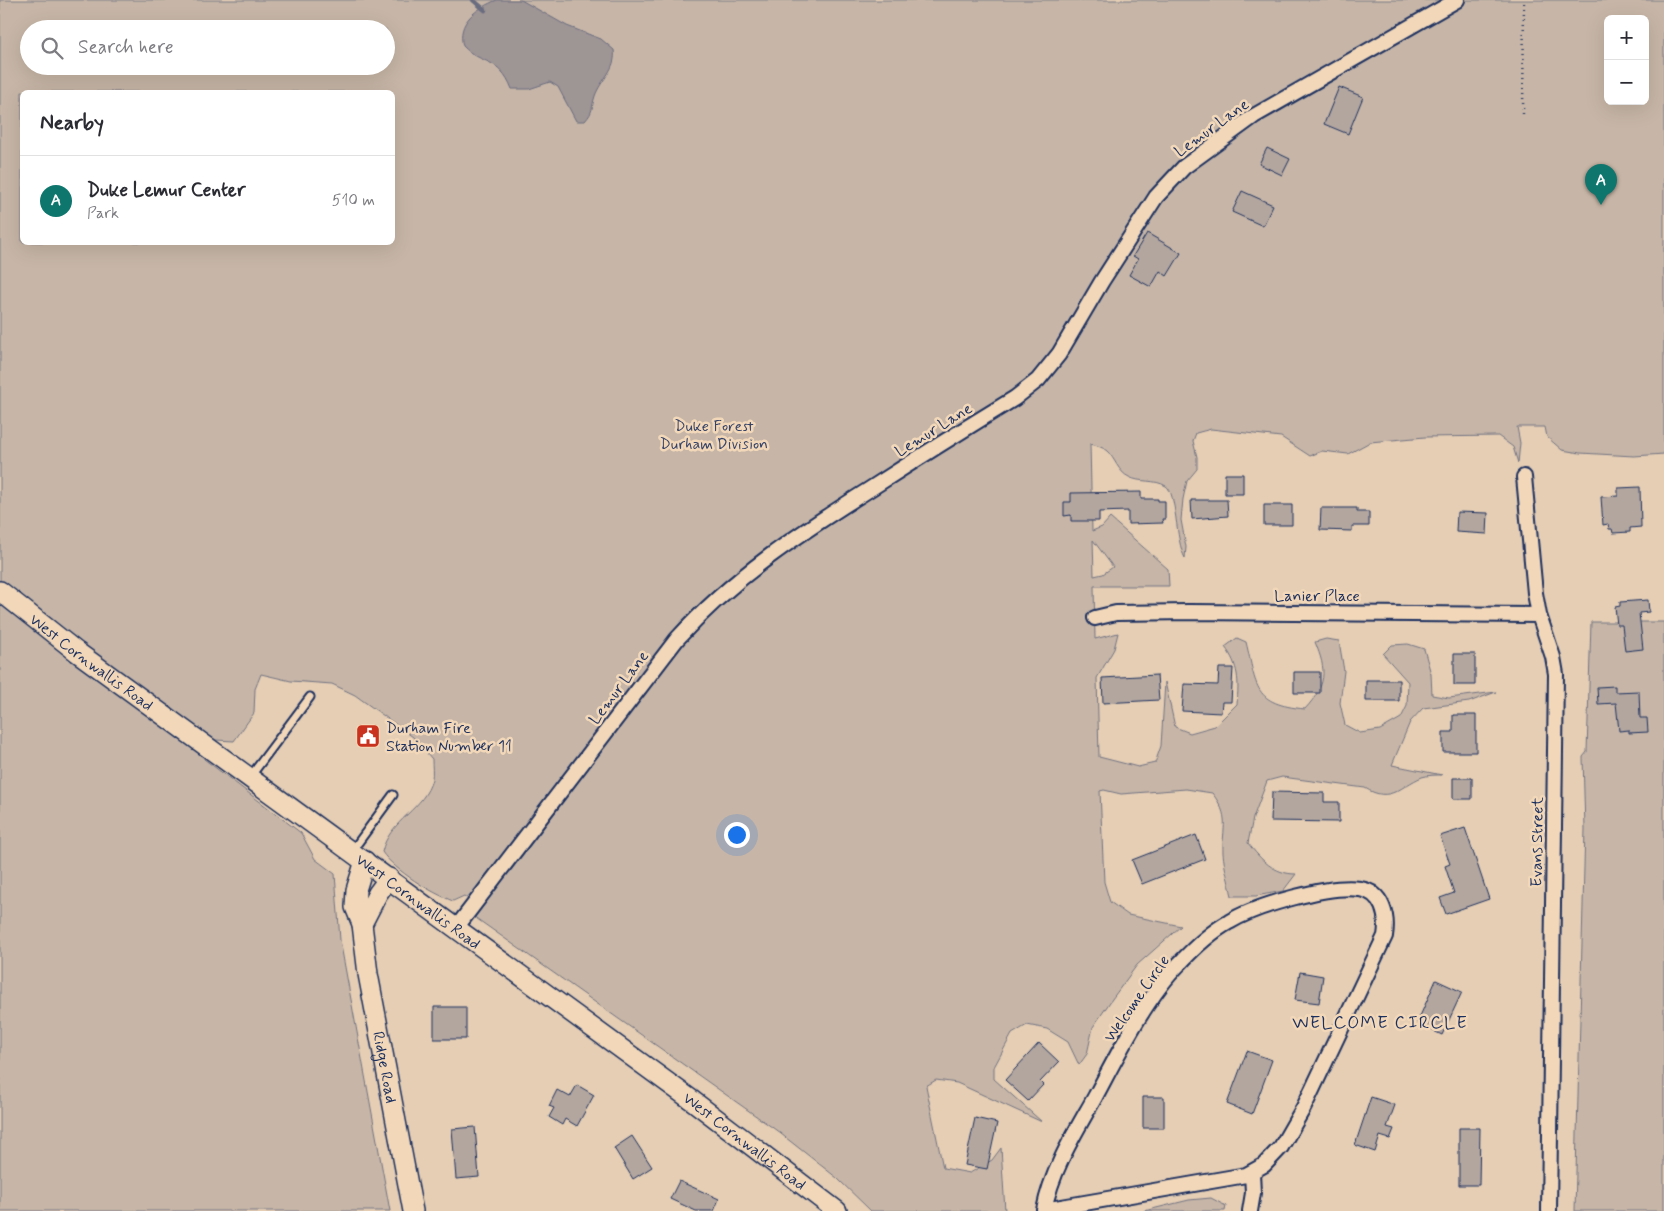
<!DOCTYPE html>
<meta charset="utf-8">
<style>
body{margin:0;font-family:Mynerve,sans-serif;background:#f7f7f7;color:#2b2b33}
.controls{position:absolute;right:15px;top:15px;display:grid;overflow:hidden;border-radius:8px;box-shadow:0 5px 20px #0002}
.controls button{width:45px;height:45px;display:grid;place-items:center;padding:0;border:0;border-bottom:1px solid #e1e1e2;background:#fff;color:#2b2b33;font:25px sans-serif}
.you{position:absolute;left:736px;top:834px;width:18px;height:18px;margin:-12px;border:4px solid #fff;border-radius:50%;background:#1a73e8;box-shadow:0 0 0 8px #1a73e833}
.badge{display:grid;place-items:center;width:32px;height:32px;border-radius:50%;background:#0f766e;color:#fff;font-size:16px;font-weight:700}
.pin{position:absolute;translate:-50% -41px;filter:drop-shadow(0 1px 2px #0008)}
.pin::after{content:'';position:absolute;top:26px;width:18px;height:15px;background:inherit;clip-path:polygon(0 0,100% 0,50% 100%)}
.list{margin:0;padding:0;list-style:none}
h2{display:flex;justify-content:space-between;align-items:center;height:65px;margin:0;padding:0 20px;font-size:21px}
h2 small{font-size:16px;font-weight:400;color:#7c7c81}
.list li{display:grid;grid-template-columns:32px 1fr auto;gap:15px;align-items:center;box-sizing:border-box;height:90px;padding:0 20px;border-top:1px solid #e1e1e2}
.list b{display:block;font-size:19px;white-space:nowrap}
.list p{margin:0;font-size:16px;white-space:nowrap;color:#7c7c81}
.list em{font-size:16px;font-style:normal;color:#7c7c81}
.icon{flex:none;width:28px;height:28px;fill:none;stroke:currentColor;stroke-width:2;stroke-linecap:round;stroke-linejoin:round}
.map{position:relative;flex:none;width:1664px;height:1211px;overflow:hidden}
.search{position:absolute;background:#fff;box-shadow:0 5px 20px #0002;left:20px;top:20px;width:375px;height:55px;display:flex;align-items:center;gap:12px;box-sizing:border-box;padding:0 18px;border-radius:28px;color:#7c7c81;font-size:19px}
.panel{position:absolute;background:#fff;box-shadow:0 5px 20px #0002;left:20px;top:90px;width:375px;height:155px;border-radius:8px}
.map>svg:first-child{display:block}
.green{fill:#c7b6a7;stroke:#717282;fill-rule:evenodd}
.water{fill:#9e9595;stroke:#6a6c7f}
.lines{fill:none;stroke-linecap:round;stroke-linejoin:round}
.stream{stroke:#6a6c7f;stroke-width:4.5}
.building{fill:#b3a69f;stroke:#1b2f5e}
.lane-casing{stroke:#1b2f5e;stroke-width:11}
.street-casing{stroke:#1b2f5e;stroke-width:18}
.secondary-casing{stroke:#1b2f5e;stroke-width:22}
.path{stroke:#1b2f5e;stroke-width:2.5;stroke-dasharray:1 4;stroke-linecap:butt}
.lane{stroke:#f2d8b9;stroke-width:7}
.street{stroke:#f2d8b9;stroke-width:14}
.secondary{stroke:#f2d8b9;stroke-width:19}
.labels{text-anchor:middle;stroke-width:5;stroke-linejoin:round;paint-order:stroke}
.street-label{font-size:16px;fill:#1b2f5e;stroke:#f2d8b9}
.park-label{font-size:16px;fill:#354369;stroke:#f2d8b9}
.poi-label{font-size:16px;fill:#1b2f5e;stroke:#f2d8b9;text-anchor:start}
.neighbourhood-label{font-size:18px;letter-spacing:1px;fill:#1b2f5e;stroke:#f2d8b9}
</style>
<div class="map">
<svg width="1664" height="1211" viewBox="0 0 1664 1211">
<rect width="100%" height="100%" fill="#e5ceb4"/>
<filter id="ink" filterUnits="userSpaceOnUse"><feTurbulence type="fractalNoise" baseFrequency=".02" numOctaves="2"/><feDisplacementMap in="SourceGraphic" scale="10" xChannelSelector="R" yChannelSelector="G"/><feConvolveMatrix kernelMatrix="1 2 1 2 8 2 1 2 1" color-interpolation-filters="sRGB"/></filter>
<g filter="url(#ink)">
<path class="green" d="M0 0H1664V454L1634 456 1580 453 1562 450 1547 437 1545 427H1517L1520 443 1518 463 1513 447 1498 436 1425 437 1370 442 1348 454 1322 451 1310 456 1281 437 1211 429 1196 433 1193 441 1197 457V469L1187 481 1183 499 1181 520 1186 547 1185 558C1175 540 1177 493 1166 486 1155 479 1140 483 1129 477 1118 472 1115 458 1107 451 1103 447 1095 445 1090 444L1092 531 1102 527 1110 518 1168 569 1169 586H1094L1095 639 1118 633 1114 649 1097 678 1099 757 1138 767 1155 763 1161 746 1165 682 1175 727 1190 733 1215 726 1237 704C1239 681 1239 666 1225 647L1237 638 1246 642C1257 687 1253 704 1305 709 1327 685 1327 671 1315 642L1326 639 1339 641 1344 671 1340 703 1345 725 1360 733 1380 730 1401 718 1407 706 1408 682 1383 654 1392 645 1408 644 1424 649 1431 674 1432 695 1449 698 1496 692 1469 702 1423 708 1410 722 1392 765 1442 775C1436 775 1428 775 1422 777 1400 786 1391 804 1365 788L1282 777 1267 781 1253 818 1248 843C1261 860 1274 874 1296 874L1283 891 1256 896H1232C1229 882 1224 867 1223 853 1222 827 1231 817 1212 793L1186 789 1121 794 1104 790 1100 791 1104 882 1110 902 1128 915 1181 926 1137 965 1112 999 1093 1027 1087 1054 1079 1065 1068 1042 1047 1029 1027 1025 1012 1034 994 1067V1079L1042 1122 957 1083 936 1080 926 1086 943 1168 970 1173 992 1160 1001 1148 1005 1211H871L837 1178 776 1130 473 916 478 906 464 896 453 901C432 893 395 871 382 852 389 820 425 809 432 779 433 773 432 766 432 759L413 737 355 695 332 684 291 681 261 674 255 689 254 713 234 741 216 740 211 737 204 759 301 833 315 859 335 874 340 940 390 1211H0ZM1608 19H1645V101H1608ZM29 29H386V66H29ZM22 92H392V242H22ZM1093 540 1113 567 1103 574 1094 576Z
M1591 622H1664V1211H1575L1585 829 1583 757 1587 752Z
M1211 1198 1226 1206 1225 1211H1144L1189 1200Z"/>
<path class="water" d="M497 0H521L567 26 601 39 614 50C617 69 601 79 595 96 591 108 594 111 585 121H576L558 87 550 82 529 89H512C499 56 482 66 463 46 456 22 477 8 497 0Z"/>
<g class="lines">
<path class="stream" d="M473 0 485 10"/>
</g>
<path class="building" d="M1339 87 1363 97 1348 134 1324 124Z
M1267 148 1290 159 1282 175 1259 164Z
M1242 191 1273 205 1263 226 1232 212Z
M1147 233 1181 253 1167 276 1160 271 1151 287 1129 275 1138 259 1133 256Z
M1225 474H1243V494H1225Z
M1640 487 1641 527 1630 528V532L1613 533 1612 529H1609L1608 524 1603 525 1601 497 1618 496V488Z
M1141 492V499H1158V501H1165V519H1162L1163 523 1128 524V511L1099 512V521H1071V515L1064 516V502H1071V493Z
M1191 500H1227L1228 516 1192 519Z
M1264 505H1292V525H1264Z
M1321 508H1357V512H1369V526H1352V531L1320 530Z
M1457 512 1488 513 1487 534 1456 532Z
M1648 600 1649 612 1639 613 1643 649 1625 651 1622 625H1617L1615 607 1620 606V602Z
M1454 654H1475V685H1454Z
M1219 668H1233L1231 702H1222L1221 713 1182 711 1184 684 1218 685Z
M1294 672H1320V693H1294Z
M1157 675 1159 700 1103 703 1102 678Z
M1366 680H1399V701H1366Z
M1615 686V692L1639 691 1640 718H1647L1648 732 1629 733V730L1619 731 1616 703 1598 704 1597 687Z
M1453 715H1476V752H1443V732H1453Z
M1453 778H1472V799H1453Z
M1272 792 1324 793V802H1339V822L1271 821Z
M1465 828 1489 899 1446 914 1440 898 1454 893 1445 866 1450 864 1440 836Z
M1196 835 1205 859 1142 884 1132 860Z
M1300 972 1323 976 1319 1003 1295 1000Z
M1436 980 1462 992 1442 1035 1417 1023Z
M434 1007H466V1039H434Z
M1039 1043 1059 1062 1040 1082 1043 1085 1028 1101 1005 1080Z
M1247 1051 1272 1060 1252 1114 1227 1104Z
M577 1085 594 1095 577 1126 565 1119 562 1125 549 1117 554 1108 549 1106 557 1090 570 1097Z
M1143 1097H1164V1128H1143Z
M1371 1097 1395 1105 1387 1127 1394 1129 1390 1139 1380 1136 1375 1152 1355 1145Z
M975 1118 997 1123 987 1169 965 1165Z
M475 1127 479 1177 456 1179 452 1129Z
M1459 1128H1480L1479 1185H1459Z
M632 1136 652 1167 633 1179 614 1148Z
M679 1181 719 1199 714 1211H696L670 1199Z"/>
<g class="lines">
<defs>
<path id="lane" d="M250 777 310 697
M352 851 393 795"/>
<path id="street" d="M1524 477 1535 593 1539 615 1553 657 1556 674 1549 1211
M1095 618 1116 613 1189 612 1539 615
M456 928 677 639C733 577 800 533 870 489 918 458 966 428 1015 398L1038 380 1059 354 1102 281 1156 197 1184 167 1254 116 1457 0
M1044 1211V1210C1052 1169 1075 1133 1095 1097 1118 1054 1146 997 1180 963 1194 948 1211 932 1229 922 1255 906 1330 884 1360 889 1383 892 1388 917 1385 936L1304 1107 1281 1147 1264 1165 1246 1175 1044 1210
M1250 1211 1253 1193 1252 1173"/>
<g id="secondary">
<path id="s1" d="M0 591 77 652 693 1101 837 1211"/>
<path id="s2" d="M365 861 356 890 355 907 362 924 368 974 413 1211"/>
<path d="M362 924 378 893 389 878"/>
</g>
</defs>
<use href="#lane" class="lane-casing"/>
<use href="#street" class="street-casing"/>
<use href="#secondary" class="secondary-casing"/>
<path class="path" d="M1523 114 1524 0"/>
<use href="#lane" class="lane"/>
<use href="#street" class="street"/>
<use href="#secondary" class="secondary"/>
</g>
</g>
<defs>
<symbol id="civic-square" viewBox="-11 -11 22 22"><rect x="-9" y="-9" width="18" height="18" rx="4" fill="#c8321e" stroke="#f2d8b9"/><path d="M-.6-6.5H3V-4.5H.6V-3L4-1V1h2V6H-6V1h2V-1L-.6-3ZM-1.2 2.5V6h2.4V2.5Z" fill="#fff"/></symbol>
</defs>
<g fill-rule="evenodd">
<use href="#civic-square" x="354" y="722" width="28" height="28"/>
</g>
<g class="labels">
<g class="street-label">
<text transform="translate(1211 127) rotate(-36)" y="6">Lemur Lane</text>
<text transform="translate(933 429) rotate(-32)" y="6">Lemur Lane</text>
<text x="1317" y="601">Lanier Place</text>
<text dy="6" stroke="none"><textPath href="#s1" startOffset="116">West Cornwallis Road</textPath></text>
<text transform="translate(618 687) rotate(-53)" y="6">Lemur Lane</text>
<text transform="translate(1536 842) rotate(-89)" y="6">Evans Street</text>
<text dy="6" stroke="none"><textPath href="#s1" startOffset="521">West Cornwallis Road</textPath></text>
<text transform="translate(1136 998) rotate(-55)" y="6">Welcome Circle</text>
<text dy="6" stroke="none"><textPath href="#s2" startOffset="211">Ridge Road</textPath></text>
<text dy="6" stroke="none"><textPath href="#s1" startOffset="926">West Cornwallis Road</textPath></text>
</g>
<g class="park-label">
<text x="714" y="431">Duke Forest<tspan x="714" dy="18">Durham Division</tspan></text>
</g>
<g class="poi-label">
<text x="386" y="733">Durham Fire<tspan x="386" dy="18">Station Number 11</tspan></text>
</g>
<g class="neighbourhood-label">
<text x="1380" y="1028">WELCOME CIRCLE</text>
</g>
</g>
</svg>
<div class="controls">
<button>+</button>
<button>−</button>
</div>
<div class="you"></div>
<div class="pin badge" style="left:1601px;top:205px">A</div>
<div class="search"><svg class="icon" aria-label="search" viewBox="0 0 24 24"><circle cx="10" cy="10" r="6"/><path d="M15 15l6 6"/></svg>Search here</div>
<section class="panel">
<h2>Nearby<small></small></h2>
<ul class="list">
<li><span class="badge">A</span><div><b>Duke Lemur Center</b><p>Park</p></div><em>510 m</em></li>
</ul>
</section>
</div>
